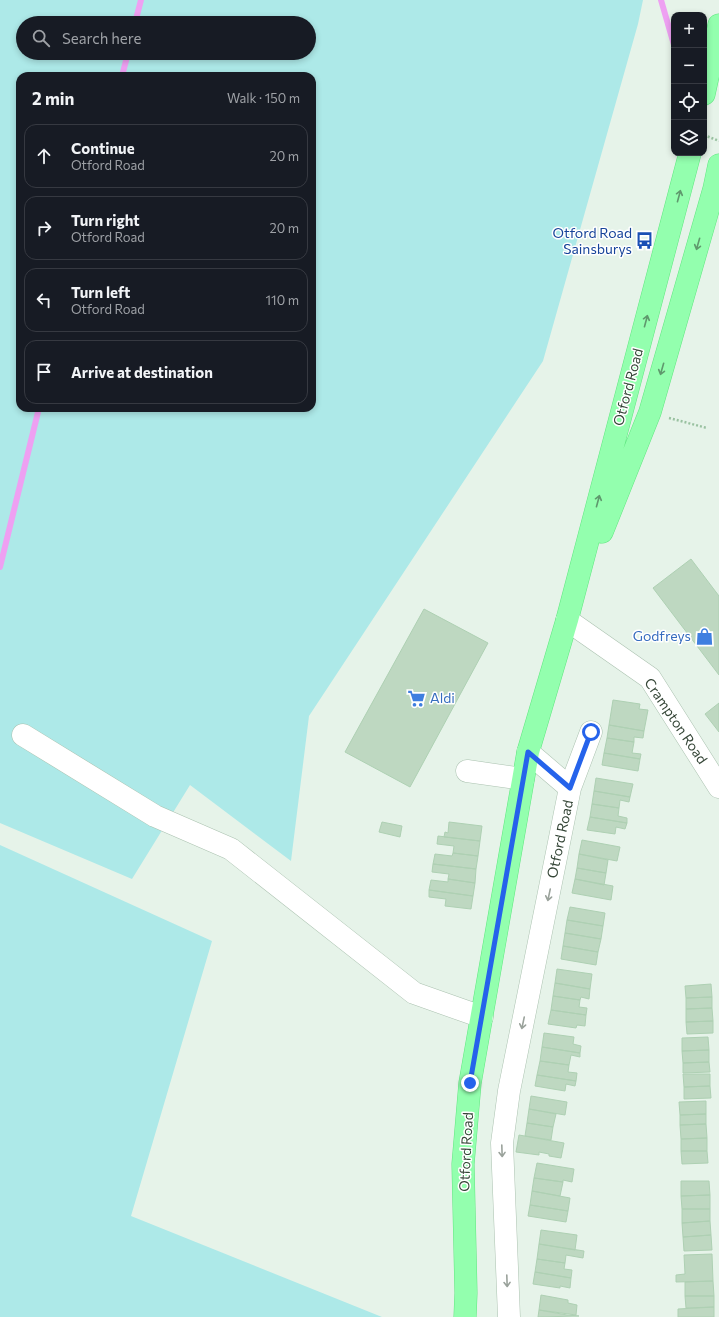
<!DOCTYPE html>
<meta charset="utf-8">
<style>
body{margin:0;font-family:Commissioner,sans-serif;background:#242831;color:#f1f3f6}
.controls{position:absolute;right:12px;top:12px;display:grid;overflow:hidden;border-radius:8px;box-shadow:0 2px 6px #0003}
.controls button{width:36px;height:36px;display:grid;place-items:center;padding:0;border:0;border-bottom:1px solid #363941;background:#171b24;color:#f1f3f6;font:20px sans-serif}
.stop{position:absolute;width:12px;height:12px;margin:-9px;border:3px solid #2563eb;border-radius:50%;background:#fff}
.stop.end{background:#2563eb;border-color:#fff;box-shadow:0 1px 4px #0008}
.list{margin:0;padding:0;list-style:none}
h2{display:flex;justify-content:space-between;align-items:center;height:52px;margin:0;padding:0 16px;font-size:17px}
h2 small{font-size:13px;font-weight:400;color:#9ea1a6}
.list li{display:grid;grid-template-columns:26px 1fr auto;gap:12px;align-items:center;box-sizing:border-box;height:64px;margin:0 8px 8px;padding:0 8px;border:1px solid #363941;border-radius:12px}
.list b{display:block;font-size:15px;white-space:nowrap}
.list p{margin:0;font-size:13px;white-space:nowrap;color:#9ea1a6}
.list em{font-size:13px;font-style:normal;color:#9ea1a6}
.icon{flex:none;width:22px;height:22px;fill:none;stroke:currentColor;stroke-width:2;stroke-linecap:round;stroke-linejoin:round}
.map{position:relative;flex:none;width:719px;height:1317px;overflow:hidden}
.search{position:absolute;background:#171b24;box-shadow:0 2px 6px #0003;left:16px;top:16px;width:300px;height:44px;display:flex;align-items:center;gap:10px;box-sizing:border-box;padding:0 14px;border-radius:22px;color:#9ea1a6;font-size:15px}
.panel{position:absolute;background:#171b24;box-shadow:0 2px 6px #0003;left:16px;top:72px;width:300px;height:340px;border-radius:12px}
.map>svg:first-child{display:block}
.green{fill:#ade9e8;fill-rule:evenodd}
.lines{fill:none;stroke-linecap:round;stroke-linejoin:round}
.stream{stroke:#eea0f2;stroke-width:6}
.building{fill:#bed8c1;stroke:#aed0b3}
.minor-casing{stroke:#abc2b0;stroke-width:23}
.major-casing{stroke:#60e780;stroke-width:23}
.path{stroke:#99c1a0;stroke-width:2.5;stroke-dasharray:2 2;stroke-linecap:butt}
.minor{stroke:#fff;stroke-width:22}
.major{stroke:#93ffae;stroke-width:22}
.oneway{stroke:#5f996d}
.oneway2{stroke:#9aa29b}
.route{stroke:#2563eb;stroke-width:5}
.labels{text-anchor:middle;stroke-width:3;stroke-linejoin:round;paint-order:stroke}
.transit-label{font-size:14px;fill:#164399;stroke:#fff;text-anchor:end}
.street-label{font-size:14px;fill:#354637;stroke:#fff}
.shop-label{font-size:14px;fill:#366cbe;stroke:#fff;text-anchor:end}
</style>
<div class="map">
<svg width="719" height="1317" viewBox="0 0 719 1317">
<rect width="100%" height="100%" fill="#e6f3e9"/>
<path class="green" d="M0 0H643L638 24 543 361 309 716 291 861 190 785 132 879 0 823ZM23 23H309V53H23ZM20 76H312V408H20Z
M0 845 212 941 131 1216 382 1317H0Z"/>
<g class="lines">
<path class="stream" d="M661 0 674 45
M135 23 141 0
M122 76 128 53
M0 567 39 408"/>
</g>
<path class="building" d="M691 559 719 596V675L653 588Z
M424 609 488 643 410 787 345 752Z
M613 700 640 704 639 709 648 710 644 731 609 725Z
M719 703V732L705 714Z
M609 725 644 731 643 738 634 737V742L607 738Z
M607 738 634 742 632 753 641 754 640 759 604 753Z
M604 753 640 759 638 771 602 765Z
M596 778 633 784 630 797 594 791Z
M594 791 630 797 629 802 620 800 619 808 592 804Z
M592 804 619 808 618 816 627 818V823L590 817Z
M590 817 627 823 625 829 616 827 615 834 587 830Z
M382 822 402 826 400 837 379 832Z
M449 822 482 826 480 841 444 837 445 832 448 833Z
M438 836 480 841 478 856 453 853 454 846 437 844Z
M582 840 620 847 617 861 579 854Z
M453 853 478 856 476 869 433 864 435 854 452 856Z
M579 854 608 860 606 873 577 868Z
M433 864 476 869 475 883 448 879 449 874 432 872Z
M577 868 606 873 604 885 575 879Z
M448 879 475 883 473 896 429 890 431 880 448 882Z
M575 879 613 886 611 900 572 893Z
M429 890 473 896 471 909 445 906 446 899 429 897Z
M570 907 605 913 603 926 567 920Z
M567 920 603 926 601 939 565 933Z
M565 933 601 939 598 952 563 946Z
M563 946 598 952 596 965 561 959Z
M557 969 592 974 590 989 555 983Z
M555 983 590 989 589 999 581 997 580 1000 553 996Z
M711 984 712 997 686 998 685 986Z
M553 996 580 1000 579 1007 587 1008 586 1015 551 1010Z
M712 997V1008L686 1009V998Z
M712 1008 713 1021 686 1022V1009Z
M551 1010 586 1015 585 1026 577 1025 576 1028 548 1024Z
M713 1021V1033L687 1034 686 1022Z
M544 1033 574 1037 573 1044 581 1046 580 1053 542 1047Z
M708 1037 709 1050 682 1051V1038Z
M542 1047 580 1053V1057L571 1055 569 1065 540 1061Z
M709 1050V1062L683 1063 682 1051Z
M540 1061 569 1065 568 1072 577 1073 576 1081 537 1075Z
M709 1062 710 1072 683 1073V1063Z
M683 1074H710V1086L684 1087Z
M537 1075 576 1081 575 1086 566 1084 565 1091 535 1086Z
M710 1086 711 1098 684 1099V1087Z
M531 1096 567 1102 565 1115 529 1109Z
M706 1101V1114L680 1115 679 1102Z
M529 1109 556 1114 553 1127 527 1123Z
M706 1114V1124L680 1125V1115Z
M527 1123 553 1127 551 1140 525 1136Z
M706 1124 707 1138 681 1139 680 1125Z
M519 1135 564 1143 561 1158 549 1156V1154L539 1152V1155L516 1152Z
M707 1138V1151H681V1139Z
M681 1151H707L708 1163 682 1164Z
M537 1163 574 1169 572 1182 563 1180V1182L534 1178Z
M534 1178 563 1182 560 1196 532 1191Z
M681 1181H709L710 1195 681 1196Z
M532 1191 570 1198 568 1211 530 1205Z
M710 1195V1209H682L681 1196Z
M530 1205 568 1211 566 1222 528 1216Z
M682 1209H710V1221L682 1223Z
M710 1221 711 1235 683 1237 682 1223Z
M541 1230 577 1235 575 1250 539 1244Z
M711 1235 712 1250 684 1251 683 1237Z
M539 1244 584 1251 583 1258 566 1255 565 1263 537 1259Z
M712 1254 713 1281 676 1282V1275L685 1274 684 1255Z
M537 1259 565 1263 564 1269 572 1270 571 1278 535 1272Z
M535 1272 571 1278 570 1288 560 1286V1288L533 1284Z
M713 1281 714 1296H685V1282Z
M541 1295 568 1300V1303L577 1305 576 1315 539 1310Z
M685 1296H714V1307L686 1308Z
M714 1307V1317H678V1309Z
M539 1310 567 1315 579 1316 538 1317Z"/>
<g class="lines">
<defs>
<path id="minor" d="M567 620 650 678 719 787
M23 735 155 816 231 849 414 993 482 1017
M467 771 523 779
M570 788 591 732
M509 1317 502 1143 509 1091 570 788 528 752"/>
<path id="major" d="M704 94 719 25
M602 532 650 412 714 189 719 165
M465 1317 466 1293 463 1164 470 1083 528 752 567 620 690 153"/>
</defs>
<use href="#minor" class="minor-casing"/>
<use href="#major" class="major-casing"/>
<path class="path" d="M704 135 719 141
M669 418 707 428"/>
<use href="#minor" class="minor"/>
<use href="#major" class="major"/>
</g>
<defs><path id="oneway-shaft" d="M-6 0H5M1.5-3L5.5 0L1.5 3" fill="none" stroke-width="1.6" stroke-linecap="round" stroke-linejoin="round"/></defs>
<g class="oneway">
<use href="#oneway-shaft" transform="translate(679 196) rotate(-75)"/>
<use href="#oneway-shaft" transform="translate(698 244) rotate(106)"/>
<use href="#oneway-shaft" transform="translate(646 321) rotate(-75)"/>
<use href="#oneway-shaft" transform="translate(662 369) rotate(106)"/>
<use href="#oneway-shaft" transform="translate(598 501) rotate(-75)"/>
</g>
<g class="oneway2">
<use href="#oneway-shaft" transform="translate(549 895) rotate(102)"/>
<use href="#oneway-shaft" transform="translate(523 1023) rotate(102)"/>
<use href="#oneway-shaft" transform="translate(502 1151) rotate(88)"/>
<use href="#oneway-shaft" transform="translate(507 1281) rotate(88)"/>
</g>
<g class="lines">
<path class="route" d="M470 1083 528 752 570 788 591 732"/>
</g>
<defs>
<symbol id="bus-bare" viewBox="-9 -9 18 18"><path d="M-5-6H5V4H4V6H2V4H-2V6H-4V4H-5ZM-3.5-4V0h7V-4ZM-3.5 1.2v1.5H-2V1.2ZM2 1.2v1.5H3.5V1.2Z" fill="#1a4fb4" stroke="#fff" stroke-width="2.5" paint-order="stroke"/></symbol>
<symbol id="shop-bare" viewBox="-9 -9 18 18"><path d="M-5-2.5h2.3a2.7 3.5 0 0 1 5.4 0H5L5.5 6h-11ZM-1.5-2.5h3a1.5 2.3 0 0 0-3 0Z" fill="#3f7fe0" stroke="#fff" stroke-width="2.5" paint-order="stroke"/></symbol>
<symbol id="supermarket-bare" viewBox="-9 -9 18 18"><path d="M-6-5.5h2.5l.6 2H6L4.5 2H-2.5L-4.4-4H-6ZM-1.5 3.2a1.3 1.3 0 1 0 .1 0ZM3 3.2a1.3 1.3 0 1 0 .1 0Z" fill="#3f7fe0" stroke="#fff" stroke-width="2.5" paint-order="stroke"/></symbol>
</defs>
<g fill-rule="evenodd">
<use href="#bus-bare" x="632" y="228" width="25" height="25"/>
<use href="#shop-bare" x="692" y="624" width="25" height="25"/>
<use href="#supermarket-bare" x="404" y="686" width="25" height="25"/>
</g>
<g class="labels">
<g class="transit-label">
<text x="632" y="238">Otford Road<tspan x="632" dy="16">Sainsburys</tspan></text>
</g>
<g class="street-label">
<text transform="translate(628 387) rotate(-75)" y="5">Otford Road</text>
<text transform="translate(676 721) rotate(56)" y="5">Crampton Road</text>
<text transform="translate(560 839) rotate(-78)" y="5">Otford Road</text>
<text transform="translate(466 1152) rotate(-87)" y="5">Otford Road</text>
</g>
<g class="shop-label">
<text x="691" y="641">Godfreys</text>
<text x="430" y="703" text-anchor="start">Aldi</text>
</g>
</g>
</svg>
<div class="controls">
<button>+</button>
<button>−</button>
<button><svg class="icon" aria-label="locate" viewBox="0 0 24 24"><circle cx="12" cy="12" r="6"/><path d="M12 2v4M12 18v4M2 12h4M18 12h4"/></svg></button>
<button><svg class="icon" aria-label="layers" viewBox="0 0 24 24"><path d="M12 4l9 5-9 5-9-5zM3 14l9 5 9-5"/></svg></button>
</div>
<div class="stop" style="left:591px;top:732px"></div>
<div class="stop end" style="left:470px;top:1083px"></div>
<div class="search"><svg class="icon" aria-label="search" viewBox="0 0 24 24"><circle cx="10" cy="10" r="6"/><path d="M15 15l6 6"/></svg>Search here</div>
<section class="panel">
<h2>2 min<small>Walk · 150 m</small></h2>
<ul class="list">
<li><svg class="icon" aria-label="ahead" viewBox="0 0 24 24"><path d="M12 20V5M6 11l6-6 6 6"/></svg><div><b>Continue</b><p>Otford Road</p></div><em>20 m</em></li>
<li><svg class="icon" aria-label="right" viewBox="0 0 24 24"><path d="M7 20v-9h11M14 6l5 5-5 5"/></svg><div><b>Turn right</b><p>Otford Road</p></div><em>20 m</em></li>
<li><svg class="icon" aria-label="left" viewBox="0 0 24 24"><path d="M17 20v-9H6M10 6l-5 5 5 5"/></svg><div><b>Turn left</b><p>Otford Road</p></div><em>110 m</em></li>
<li><svg class="icon" aria-label="arrive" viewBox="0 0 24 24"><path d="M6 21V4h12l-3 4 3 4H6"/></svg><div><b>Arrive at destination</b></div></li>
</ul>
</section>
</div>
